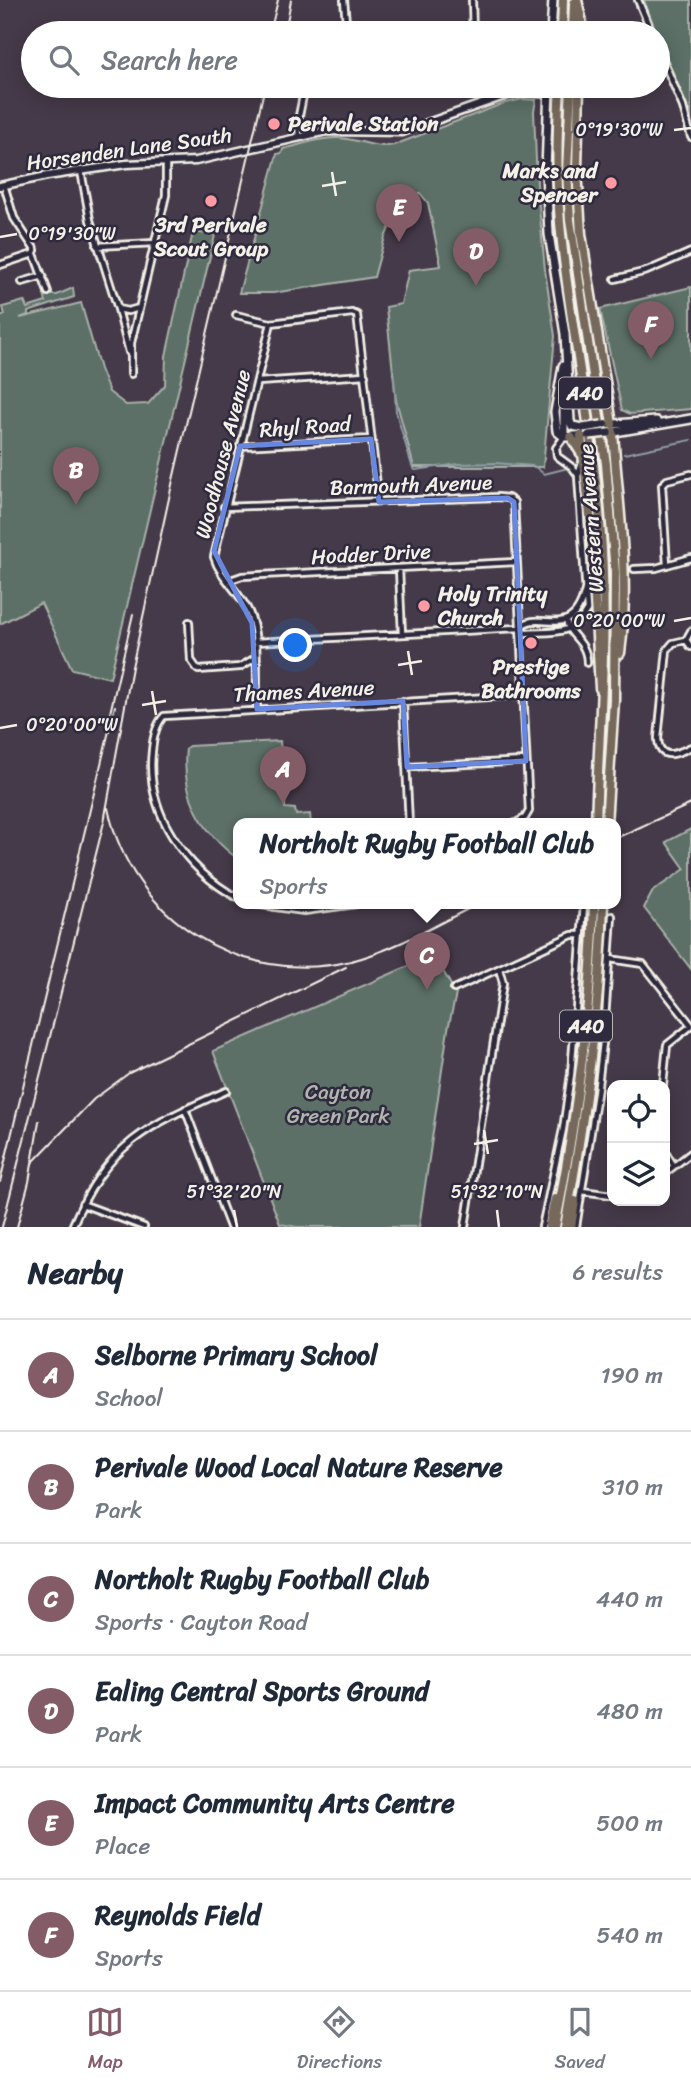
<!DOCTYPE html>
<meta charset="utf-8">
<style>
body{margin:0;font-family:Sriracha,sans-serif;background:#f2f2f3;color:#1f2937}
.controls{position:absolute;right:21px;bottom:21px;display:grid;overflow:hidden;border-radius:14px;box-shadow:0 4px 18px #0003}
.controls button{width:63px;height:63px;display:grid;place-items:center;padding:0;border:0;border-bottom:2px solid #e0e1e3;background:#fff;color:#1f2937;font:35px sans-serif}
.you{position:absolute;left:296px;top:646px;width:24px;height:24px;margin:-18px;border:5px solid #fff;border-radius:50%;background:#1a73e8;box-shadow:0 0 0 10px #1a73e833}
.badge{display:grid;place-items:center;width:46px;height:46px;border-radius:50%;background:#845c67;color:#fff;font-size:23px;font-weight:700}
.pin{position:absolute;translate:-50% -58px;filter:drop-shadow(0 2px 4px #0008)}
.pin::after{content:'';position:absolute;top:37px;width:24px;height:21px;background:inherit;clip-path:polygon(0 0,100% 0,50% 100%)}
.popup{position:absolute;left:233px;top:818px;width:388px;height:91px;box-sizing:border-box;display:grid;place-content:center;border-radius:14px;background:#fff;filter:drop-shadow(0 2px 5px #0005);font-size:23px;white-space:nowrap;color:#747a83}
.popup b{font-size:26px;color:#1f2937}
.popup::after{content:'';position:absolute;left:50%;top:100%;margin-left:-14px;border:14px solid transparent;border-top-color:#fff}
.list{margin:0;padding:0;list-style:none}
h2{display:flex;justify-content:space-between;align-items:center;height:91px;margin:0;padding:0 28px;font-size:30px}
h2 small{font-size:23px;font-weight:400;color:#747a83}
.list li{display:grid;grid-template-columns:46px 1fr auto;gap:21px;align-items:center;box-sizing:border-box;height:112px;padding:0 28px;border-top:2px solid #e0e1e3}
.list b{display:block;font-size:26px;white-space:nowrap}
.list p{margin:0;font-size:23px;white-space:nowrap;color:#747a83}
.list em{font-size:23px;font-style:normal;color:#747a83}
.icon{flex:none;width:38px;height:38px;fill:none;stroke:currentColor;stroke-width:2;stroke-linecap:round;stroke-linejoin:round}
.map{position:relative;flex:none;width:691px;height:1227px;overflow:hidden}
.search{position:absolute;background:#fff;box-shadow:0 4px 18px #0003;left:21px;right:21px;top:21px;height:77px;display:flex;align-items:center;gap:18px;box-sizing:border-box;padding:0 24px;border-radius:38px;color:#747a83;font-size:26px}
.sheet{height:763px;background:#fff}
nav{display:flex;justify-content:space-around;align-items:center;box-sizing:border-box;height:98px;border-top:2px solid #e0e1e3;background:#fff;font-size:19px;color:#747a83}
nav a{display:grid;justify-items:center;gap:4px}
nav .on{color:#845c67}
.map>svg:first-child{display:block}
.green{fill:#5c6f67;stroke:#a8b0a8;stroke-width:2}
.lines{fill:none;stroke-linecap:round;stroke-linejoin:round}
.stream{stroke:#919ca6;stroke-width:2}
.minor-casing{stroke:#f4f1e8;stroke-width:10}
.tertiary-casing{stroke:#f4f1e8;stroke-width:11}
.secondary-casing{stroke:#f4f1e8;stroke-width:12}
.trunk-casing{stroke:#f4f1e8;stroke-width:13}
.minor{stroke:#2f2a3d;stroke-width:4.5}
.tertiary{stroke:#2f2a3d;stroke-width:6}
.secondary{stroke:#2f2a3d;stroke-width:7}
.trunk{stroke:#76695c;stroke-width:8}
.rail{stroke:#f4f1e8;stroke-width:2}
.secondary-bridge-casing{stroke:#f4f1e8;stroke-width:12;stroke-linecap:butt}
.secondary-bridge{stroke:#2f2a3d;stroke-width:7}
.marked{fill:none;stroke:#6887de;stroke-width:5;stroke-linejoin:round}
.ticks{fill:none;stroke:#f4f1e8;stroke-width:2.5}
.poi-dot{fill:#ff9aa2;stroke:#2f2a3d;stroke-width:2.5}
.labels{text-anchor:middle;stroke-width:5;stroke-linejoin:round;paint-order:stroke}
.shield{fill:#2f2a3d;stroke:#b9b5b5;stroke-width:2}
.shield-label{font-size:19px;font-weight:bold;fill:#f4f1e8}
.poi-label{font-size:21px;font-weight:bold;fill:#f4f1e8;stroke:#2f2a3d;text-anchor:start}
.street-label{font-size:21px;fill:#f4f1e8;stroke:#2f2a3d}
.park-label{font-size:21px;fill:#b0b6ae;stroke:#2f2a3d}
.ticks-label{font-size:18px;text-anchor:middle;fill:#f4f1e8;stroke:#2f2a3d;stroke-width:5;stroke-linejoin:round;paint-order:stroke}
</style>
<div class="map">
<svg width="691" height="1227" viewBox="0 0 691 1227">
<rect width="100%" height="100%" fill="#453a49"/>
<filter id="ink" filterUnits="userSpaceOnUse"><feTurbulence type="fractalNoise" baseFrequency=".0143" numOctaves="2"/><feDisplacementMap in="SourceGraphic" scale="14" xChannelSelector="R" yChannelSelector="G"/><feConvolveMatrix kernelMatrix="1 2 1 2 8 2 1 2 1" color-interpolation-filters="sRGB"/></filter>
<g filter="url(#ink)">
<path class="green" d="M644 0H691V133L677 85Z
M523 99 536 100 534 111 537 184 545 270 555 336 543 467H414L396 400 386 307 401 304 409 270 441 266 428 203 420 193 414 194 395 216 385 237 374 277 273 293H239L277 154 282 153 283 149C301 145 320 137 339 138 359 139 374 149 394 145L505 103Z
M193 232 215 235 110 678 72 669 41 603 0 624V317L5 315 3 307 24 301 27 308 46 302 44 295H57L73 288 74 297 28 312V315L20 318 81 303 100 369 109 392 126 405 148 404 165 385 166 356Z
M691 287V409L630 414 622 410 600 309Z
M280 741 282 766H286L285 808 295 809 296 815 310 814 311 824H238V859C201 832 181 794 186 748L189 746Z
M691 829V969L644 908 653 891 685 869 666 842Z
M434 955 456 994 448 1029 419 1227H297L280 1224 213 1051Z"/>
<g class="lines">
<path class="stream" d="M394 377 396 412 412 466 415 470 459 464 495 463 534 466 544 474 568 468
M624 454 691 440"/>
<defs>
<path id="minor" d="M344 0 347 33
M472 0 473 33
M638 0 652 33
M658 48 683 107 691 137
M488 86 489 89
M299 137 298 121 305 86
M81 171 90 220 118 309 129 352
M97 246 155 243
M34 254 48 292
M0 265 33 254 35 250 14 218 4 185
M615 279 647 271 691 252
M22 282 43 276
M118 309 128 311 139 308
M236 315 271 323 352 313 357 315 379 502
M131 374V343L166 195V163
M258 382 365 375
M564 437 556 448 557 456 572 467 578 475
M240 446 371 439
M224 507 498 497 508 498 514 502 529 811 525 818 514 824
M667 565 662 485 667 480 691 474
M399 569 402 634
M634 569 656 568 691 558
M228 581 242 576 516 562
M566 620C569 638 587 640 587 663
M189 622 191 660 198 670 240 667 255 658
M520 629 525 633C552 631 572 637 587 610L578 476 582 463
M691 631 686 640 673 643 667 650 658 738C659 762 677 754 691 747
M686 640 691 647
M255 642 520 628C538 606 574 647 586 586
M403 701 409 824
M257 709C256 682 260 635 249 612 240 592 220 578 214 557L271 323
M407 767 526 761
M238 898C186 870 145 813 152 751 153 740 156 724 164 716L523 695
M254 904 304 911 356 904
M610 959 643 964 691 1025
M454 989 572 935H582
M663 1085 667 1045 691 1026
M185 1109 230 1227
M665 1152 674 1166
M665 1173 691 1153
M582 1191 612 1195
M82 1204 144 1227
M72 1227C108 1143 146 1126 226 1091
M465 1227 503 983 499 969
M542 1227 563 1129 571 1074 584 904
M576 1227 597 1094 604 1034 612 916"/>
<path id="tertiary" d="M0 186 47 176 126 164 196 161 327 131 402 132 510 94 527 92 549 94"/>
<path id="secondary" d="M551 33 553 0
M549 86 546 171 549 234 565 334 570 421 572 426 583 428
M563 366 555 412 557 431 564 437 586 435
M602 425 656 421
M609 433 691 419
M564 437V393"/>
<path id="trunk" d="M577 0 581 18V33
M562 33 563 0
M573 33 574 3
M560 86C557 132 556 177 560 223 569 323 592 422 600 522 609 623 599 723 596 824
M571 86 567 172 570 220 606 464 615 572 614 700 606 824
M579 86 577 169 581 234 612 424
M613 432C618 506 630 579 620 653
M581 436 590 515 600 688
M571 437 581 453
M549 1227 555 1199
M555 1227C576 1120 591 1013 594 904
M565 1227C584 1120 600 1013 603 904
M571 1227 575 1201"/>
</defs>
<use href="#minor" class="minor-casing"/>
<use href="#tertiary" class="tertiary-casing"/>
<use href="#secondary" class="secondary-casing"/>
<use href="#trunk" class="trunk-casing"/>
<use href="#minor" class="minor"/>
<use href="#tertiary" class="tertiary"/>
<use href="#secondary" class="secondary"/>
<use href="#trunk" class="trunk"/>
<path class="rail" d="M270 33 278 0
M285 33 291 0
M110 713 133 614
M108 808C131 918 241 988 351 961 395 950 437 924 478 904
M616 838 691 804
M32 1163 94 1099 129 1073 346 967
M0 1182 115 706
M2 1227 104 822 132 667 173 480 265 86
M17 1227 29 1182 39 1121"/>
<defs>
<path id="secondary-bridge" d="M583 428 602 425
M589 435 608 433"/>
</defs>
<use href="#secondary-bridge" class="secondary-bridge-casing"/>
<use href="#secondary-bridge" class="secondary-bridge"/>
</g>
</g>
<path class="marked" d="M371 439 379 502 508 498 514 502 526 761 407 767 403 701 257 709 252 623 214 551 240 446Z"/>
<path class="ticks" d="M674 130 691 128M332 172 336 196M322 186 346 182M0 237 17 234M674 621 691 618M408 651 412 675M398 665 422 661M152 691 156 715M142 705 166 701M0 728 17 725M484 1130 488 1154M474 1144 498 1140M234 1210 237 1227M497 1210 499 1227"/>
<g class="poi-dot">
<circle cx="274" cy="124" r="7"/>
<circle cx="611" cy="183" r="7"/>
<circle cx="211" cy="201" r="7"/>
<circle cx="424" cy="606" r="7"/>
<circle cx="531" cy="643" r="7"/>
</g>
<g class="labels">
<g class="shield">
<rect x="559" y="377.5" width="52" height="31" rx="5"/>
<rect x="560" y="1010.5" width="52" height="31" rx="5"/>
</g>
<g class="shield-label">
<text x="585" y="400">A40</text>
<text x="586" y="1033">A40</text>
</g>
<g class="poi-label">
<text x="288" y="131">Perivale Station</text>
<text x="597" y="178" text-anchor="end">Marks and<tspan x="597" dy="24">Spencer</tspan></text>
<text x="211" y="232" text-anchor="middle">3rd Perivale<tspan x="211" dy="24">Scout Group</tspan></text>
<text x="438" y="601">Holy Trinity<tspan x="438" dy="24">Church</tspan></text>
<text x="531" y="674" text-anchor="middle">Prestige<tspan x="531" dy="24">Bathrooms</tspan></text>
</g>
<g class="street-label">
<text transform="translate(129 149) rotate(-8)" y="7">Horsenden Lane South</text>
<text transform="translate(305 427) rotate(-4)" y="7">Rhyl Road</text>
<text transform="translate(223 454) rotate(-76)" y="7">Woodhouse Avenue</text>
<text transform="translate(411 485) rotate(-2)" y="7">Barmouth Avenue</text>
<text transform="translate(591 518) rotate(-94)" y="7">Western Avenue</text>
<text transform="translate(371 554) rotate(-3)" y="7">Hodder Drive</text>
<text transform="translate(304 691) rotate(-3)" y="7">Thames Avenue</text>
</g>
<g class="park-label">
<text x="338" y="1099">Cayton<tspan x="338" dy="24">Green Park</tspan></text>
</g>
</g>
<g class="ticks-label">
<text x="619" y="136">0°19'30"W</text>
<text x="72" y="240">0°19'30"W</text>
<text x="619" y="627">0°20'00"W</text>
<text x="72" y="731">0°20'00"W</text>
<text x="234" y="1198">51°32'20"N</text>
<text x="497" y="1198">51°32'10"N</text>
</g>
</svg>
<div class="controls">
<button><svg class="icon" aria-label="locate" viewBox="0 0 24 24"><circle cx="12" cy="12" r="6"/><path d="M12 2v4M12 18v4M2 12h4M18 12h4"/></svg></button>
<button><svg class="icon" aria-label="layers" viewBox="0 0 24 24"><path d="M12 4l9 5-9 5-9-5zM3 14l9 5 9-5"/></svg></button>
</div>
<div class="you"></div>
<div class="pin badge" style="left:283px;top:804px">A</div>
<div class="pin badge" style="left:76px;top:505px">B</div>
<div class="pin badge" style="left:427px;top:990px">C</div>
<div class="popup"><b>Northolt Rugby Football Club</b>Sports</div>
<div class="pin badge" style="left:476px;top:286px">D</div>
<div class="pin badge" style="left:399px;top:242px">E</div>
<div class="pin badge" style="left:651px;top:359px">F</div>
<div class="search"><svg class="icon" aria-label="search" viewBox="0 0 24 24"><circle cx="10" cy="10" r="6"/><path d="M15 15l6 6"/></svg>Search here</div>
</div>
<section class="sheet">
<h2>Nearby<small>6 results</small></h2>
<ul class="list">
<li><span class="badge">A</span><div><b>Selborne Primary School</b><p>School</p></div><em>190 m</em></li>
<li><span class="badge">B</span><div><b>Perivale Wood Local Nature Reserve</b><p>Park</p></div><em>310 m</em></li>
<li><span class="badge">C</span><div><b>Northolt Rugby Football Club</b><p>Sports · Cayton Road</p></div><em>440 m</em></li>
<li><span class="badge">D</span><div><b>Ealing Central Sports Ground</b><p>Park</p></div><em>480 m</em></li>
<li><span class="badge">E</span><div><b>Impact Community Arts Centre</b><p>Place</p></div><em>500 m</em></li>
<li><span class="badge">F</span><div><b>Reynolds Field</b><p>Sports</p></div><em>540 m</em></li>
</ul>
</section>
<nav>
<a class="on"><svg class="icon" aria-label="map" viewBox="0 0 24 24"><path d="M3 6l6-2 6 2 6-2v14l-6 2-6-2-6 2zM9 4v14M15 6v14"/></svg>Map</a>
<a><svg class="icon" aria-label="directions" viewBox="0 0 24 24"><path d="M12 3l9 9-9 9-9-9zM9 14v-3h6M13 9l2 2-2 2"/></svg>Directions</a>
<a><svg class="icon" aria-label="saved" viewBox="0 0 24 24"><path d="M7 4h10v16l-5-4-5 4z"/></svg>Saved</a>
</nav>
